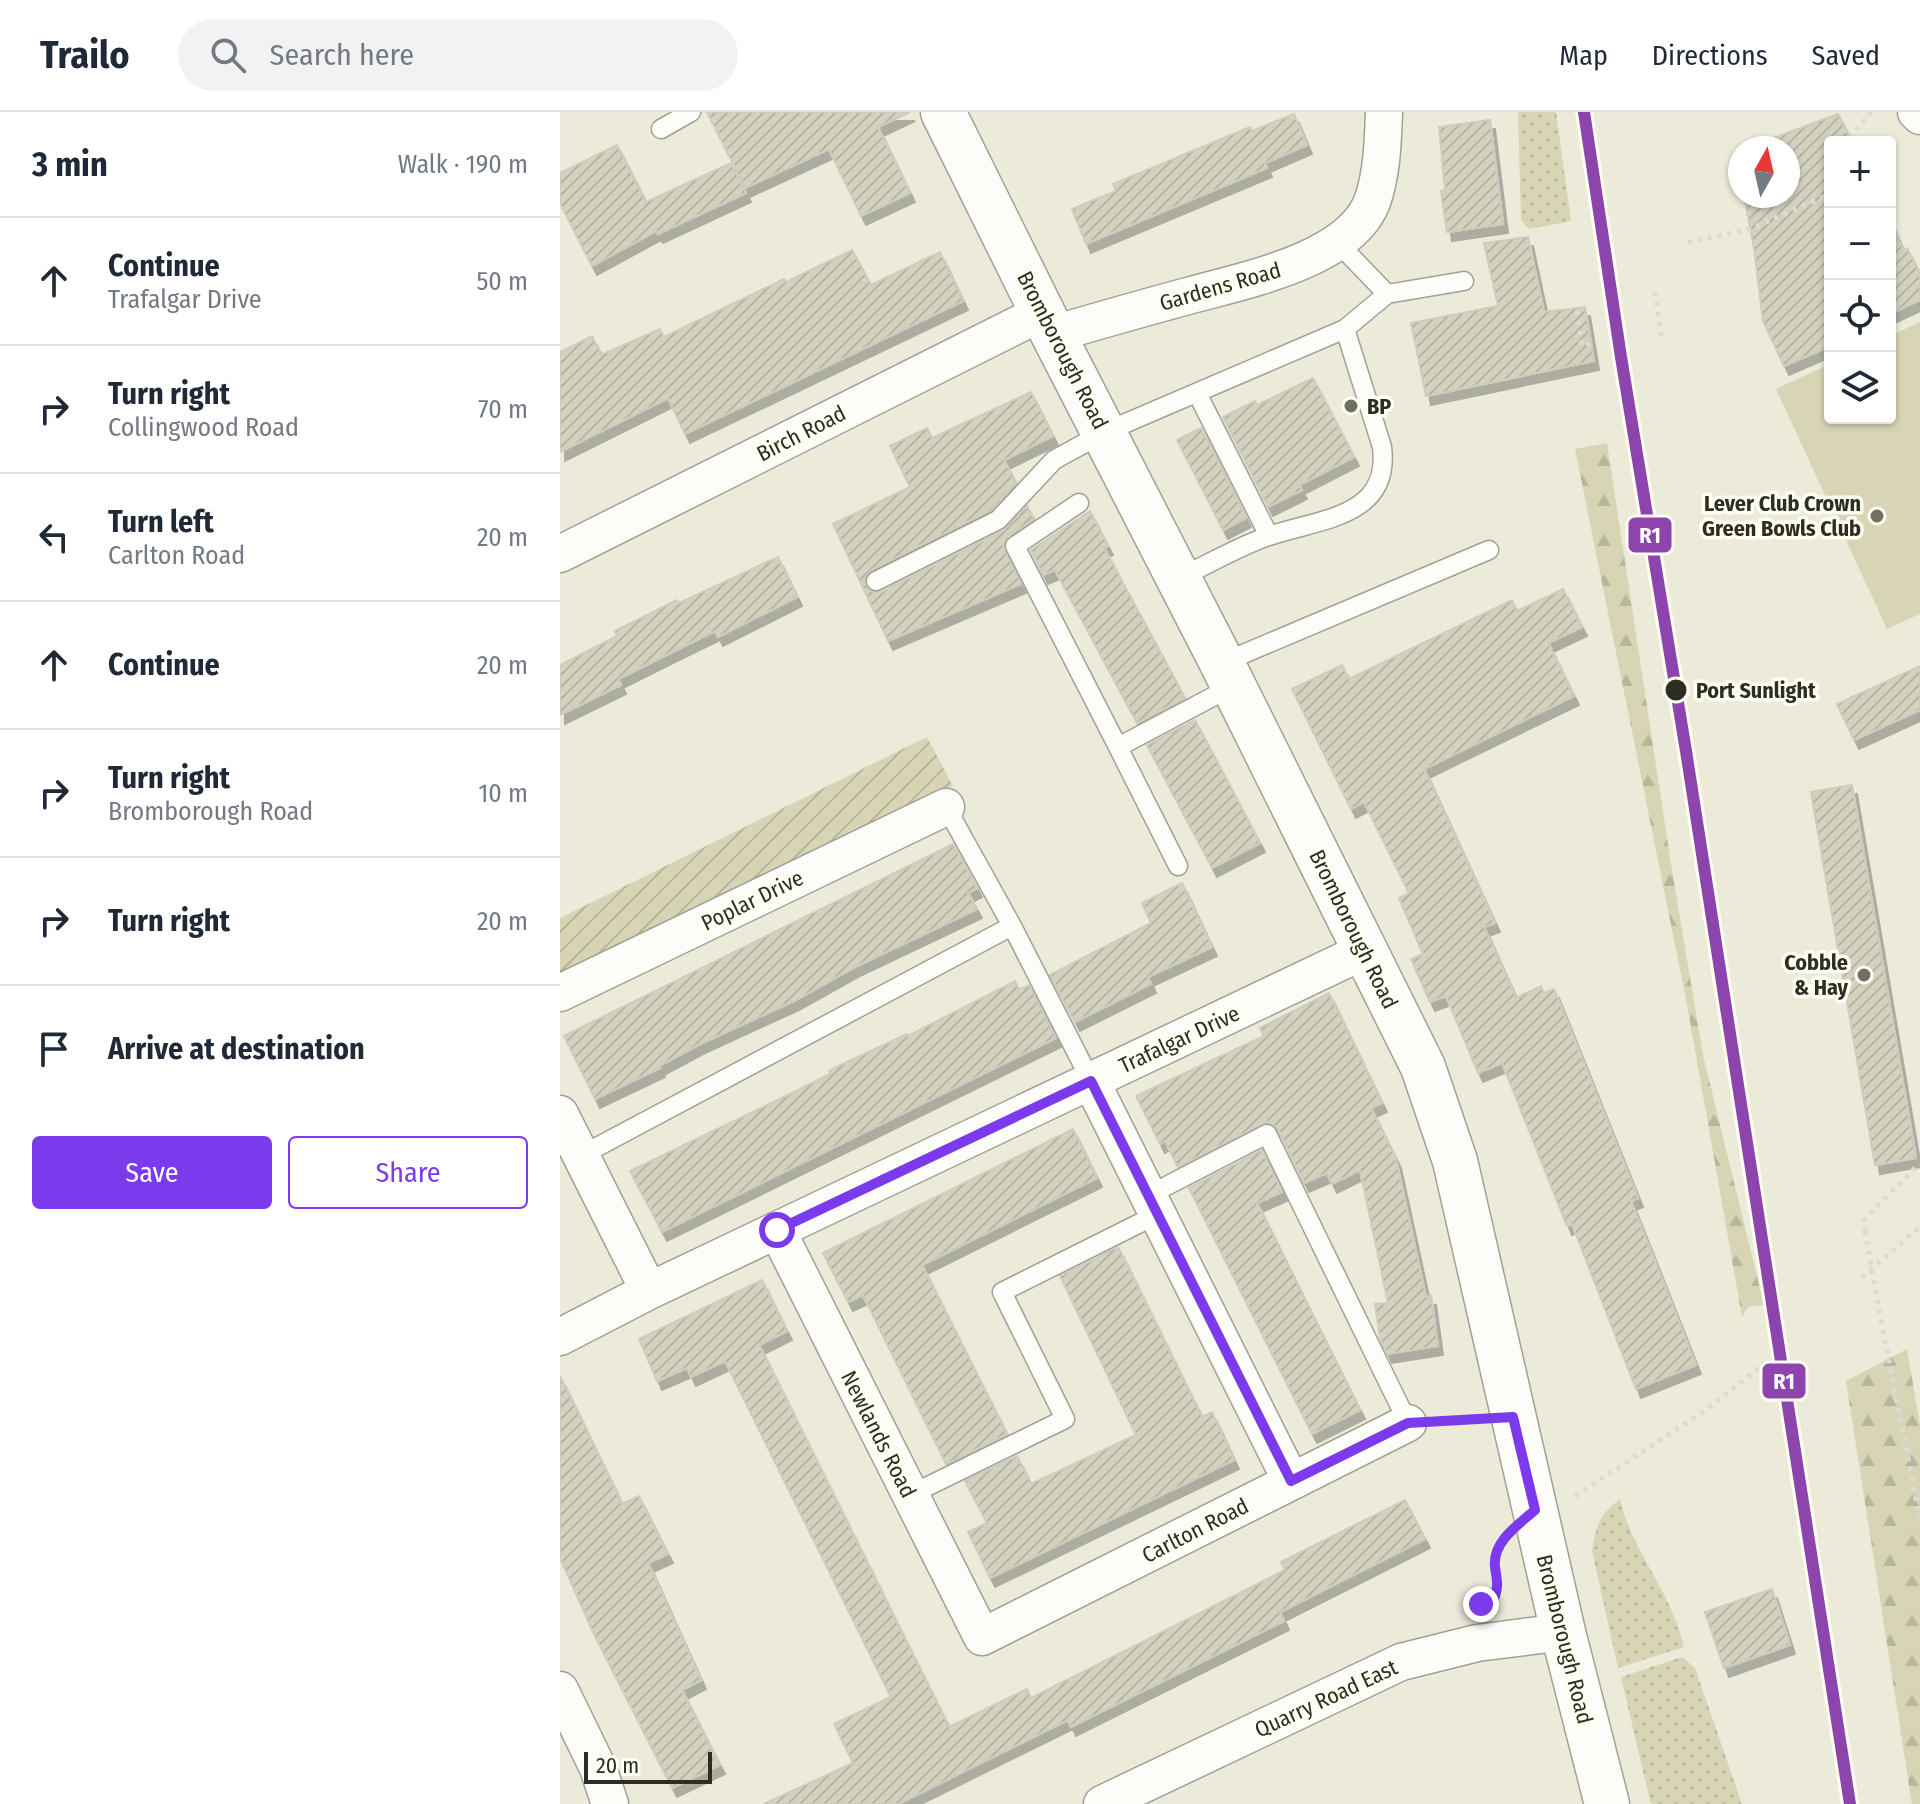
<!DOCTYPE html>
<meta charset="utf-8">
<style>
body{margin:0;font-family:"Fira Sans Condensed",sans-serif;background:#f2f2f3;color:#1f2937}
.controls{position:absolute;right:24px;top:24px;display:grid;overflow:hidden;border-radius:8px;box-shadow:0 2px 6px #0004}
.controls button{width:72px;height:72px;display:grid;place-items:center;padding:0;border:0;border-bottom:2px solid #e0e1e3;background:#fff;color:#1f2937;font:40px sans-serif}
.compass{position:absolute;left:1168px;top:24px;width:72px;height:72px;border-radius:50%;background:#fff;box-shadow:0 2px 6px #0004;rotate:8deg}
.scale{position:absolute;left:24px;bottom:20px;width:128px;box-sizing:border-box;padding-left:8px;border:4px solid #2e2d21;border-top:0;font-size:22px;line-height:28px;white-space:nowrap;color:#2e2d21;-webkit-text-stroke:6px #fefef2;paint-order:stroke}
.stop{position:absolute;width:24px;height:24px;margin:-18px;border:6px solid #7c3aed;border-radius:50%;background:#fff}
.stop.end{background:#7c3aed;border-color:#fff;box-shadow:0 2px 8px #0008}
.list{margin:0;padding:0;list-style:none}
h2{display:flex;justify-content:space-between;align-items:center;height:104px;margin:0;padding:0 32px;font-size:34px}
h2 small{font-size:26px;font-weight:400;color:#747a83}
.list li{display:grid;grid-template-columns:52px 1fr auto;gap:24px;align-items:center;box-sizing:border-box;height:128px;padding:0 32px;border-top:2px solid #e0e1e3}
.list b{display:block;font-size:30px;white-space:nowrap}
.list p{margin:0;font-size:26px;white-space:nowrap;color:#747a83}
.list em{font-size:26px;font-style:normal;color:#747a83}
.actions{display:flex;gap:16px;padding:24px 32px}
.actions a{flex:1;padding:18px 0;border:2px solid #7c3aed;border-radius:8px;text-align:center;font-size:28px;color:#7c3aed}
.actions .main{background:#7c3aed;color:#fff}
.icon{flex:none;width:44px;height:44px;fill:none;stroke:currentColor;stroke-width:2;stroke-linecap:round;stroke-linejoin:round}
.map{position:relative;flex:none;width:1360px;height:1692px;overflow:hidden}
header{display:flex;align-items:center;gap:48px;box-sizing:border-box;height:112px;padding:0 40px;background:#fff;border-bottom:2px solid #e0e1e3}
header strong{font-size:38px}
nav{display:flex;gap:44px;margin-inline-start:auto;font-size:28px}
.search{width:560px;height:72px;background:#f2f2f3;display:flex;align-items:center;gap:20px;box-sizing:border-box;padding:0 28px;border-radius:44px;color:#747a83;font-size:30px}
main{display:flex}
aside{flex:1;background:#fff}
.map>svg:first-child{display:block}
.grass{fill:url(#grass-dots)}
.forest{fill:url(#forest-firs)}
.garden{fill:url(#garden-furrows)}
.pitch{fill:#d7d5b5}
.building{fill:url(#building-hatch);stroke:#cdccbf;stroke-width:2;filter:url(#shadow)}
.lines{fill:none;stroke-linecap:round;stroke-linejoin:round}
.lane-casing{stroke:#a1a194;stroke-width:21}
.street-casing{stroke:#a1a194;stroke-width:39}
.secondary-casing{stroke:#a1a194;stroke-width:47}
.path{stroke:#dcdbd6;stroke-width:5;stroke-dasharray:4 6;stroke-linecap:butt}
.lane{stroke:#fcfcf9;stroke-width:18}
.street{stroke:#fcfcf9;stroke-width:36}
.secondary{stroke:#fcfcf9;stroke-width:44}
.path-bridge{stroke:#dcdbd6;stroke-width:5;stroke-dasharray:4 6;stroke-linecap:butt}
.rail-1-casing{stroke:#fefef2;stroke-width:18}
.rail-1{stroke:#8e44ad;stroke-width:12}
.route{stroke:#7c3aed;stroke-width:10}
.poi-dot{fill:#707062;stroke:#fefef2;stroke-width:3}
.stop-dot{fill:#2e2d21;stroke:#fefef2;stroke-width:3}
.labels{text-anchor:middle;stroke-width:7;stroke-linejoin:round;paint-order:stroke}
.street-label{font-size:22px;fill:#2e2d21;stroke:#fefef2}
.poi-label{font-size:22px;font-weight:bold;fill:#2e2d21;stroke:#fefef2;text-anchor:end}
.stop-label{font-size:22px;font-weight:bold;fill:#2e2d21;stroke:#fefef2;text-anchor:start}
.line-badge{stroke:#fefef2;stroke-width:3}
.badge-label{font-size:22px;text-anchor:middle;font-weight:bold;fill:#fff}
</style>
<header>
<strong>Trailo</strong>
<div class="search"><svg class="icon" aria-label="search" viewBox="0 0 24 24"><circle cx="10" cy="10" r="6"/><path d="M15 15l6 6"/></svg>Search here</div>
<nav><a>Map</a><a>Directions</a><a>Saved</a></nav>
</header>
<main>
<aside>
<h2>3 min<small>Walk · 190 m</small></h2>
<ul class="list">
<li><svg class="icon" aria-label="ahead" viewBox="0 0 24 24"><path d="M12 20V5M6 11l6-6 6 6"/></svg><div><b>Continue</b><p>Trafalgar Drive</p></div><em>50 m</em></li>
<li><svg class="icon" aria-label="right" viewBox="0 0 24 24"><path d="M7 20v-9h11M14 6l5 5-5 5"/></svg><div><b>Turn right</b><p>Collingwood Road</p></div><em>70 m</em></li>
<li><svg class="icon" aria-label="left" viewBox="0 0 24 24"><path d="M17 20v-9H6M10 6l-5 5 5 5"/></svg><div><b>Turn left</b><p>Carlton Road</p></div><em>20 m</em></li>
<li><svg class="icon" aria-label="ahead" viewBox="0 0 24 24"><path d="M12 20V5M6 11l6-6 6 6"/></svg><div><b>Continue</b></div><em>20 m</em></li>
<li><svg class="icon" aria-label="right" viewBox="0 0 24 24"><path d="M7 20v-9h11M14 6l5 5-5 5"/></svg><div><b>Turn right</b><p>Bromborough Road</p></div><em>10 m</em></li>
<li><svg class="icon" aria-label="right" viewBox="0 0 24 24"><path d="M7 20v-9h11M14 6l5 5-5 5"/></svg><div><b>Turn right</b></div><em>20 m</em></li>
<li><svg class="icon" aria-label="arrive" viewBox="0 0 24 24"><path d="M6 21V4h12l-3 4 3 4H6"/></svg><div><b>Arrive at destination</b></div></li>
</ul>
<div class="actions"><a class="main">Save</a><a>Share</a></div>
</aside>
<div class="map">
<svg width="1360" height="1692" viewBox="0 0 1360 1692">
<defs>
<pattern id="grass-dots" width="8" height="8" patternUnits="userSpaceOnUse" patternTransform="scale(2)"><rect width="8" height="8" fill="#d7d5b5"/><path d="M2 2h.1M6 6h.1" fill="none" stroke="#b9b79b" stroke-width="1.8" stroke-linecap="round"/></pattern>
<pattern id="forest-firs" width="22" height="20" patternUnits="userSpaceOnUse" patternTransform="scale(2)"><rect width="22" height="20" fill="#d7d5b5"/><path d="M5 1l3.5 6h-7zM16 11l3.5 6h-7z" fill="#b9b79b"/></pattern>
<pattern id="garden-furrows" width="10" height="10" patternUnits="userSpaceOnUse" patternTransform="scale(2)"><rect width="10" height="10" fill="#d7d5b5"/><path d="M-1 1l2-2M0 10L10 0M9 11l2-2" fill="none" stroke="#b9b79b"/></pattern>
<pattern id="building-hatch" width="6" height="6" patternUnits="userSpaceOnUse" patternTransform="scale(2)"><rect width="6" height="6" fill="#d4d2bf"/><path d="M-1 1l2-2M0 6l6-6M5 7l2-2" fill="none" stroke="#b6b5a4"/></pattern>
<filter id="shadow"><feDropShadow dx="5" dy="9" stdDeviation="0" flood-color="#0004"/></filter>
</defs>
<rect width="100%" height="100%" fill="#ecebda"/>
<path class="grass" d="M958 0H996L1011 109 969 117 961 108Z
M1060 1387C1072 1440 1113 1482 1124 1535L1058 1556 1032 1439C1037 1413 1038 1404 1060 1387Z
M1122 1545 1135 1556 1182 1692H1093L1090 1689 1061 1565Z"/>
<path class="forest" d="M1047 331 1111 752 1143 943 1204 1193 1188 1195 1182 1205 1126 887 1015 337Z
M1347 1237 1360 1313V1692H1352L1286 1269Z"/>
<path class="garden" d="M367 625 393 674 0 866V806Z"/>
<path class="pitch" d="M1360 210V502L1327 517 1216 277 1270 252V306H1330V224Z"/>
<path class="building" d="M147 0H350L318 15 350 81 301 104 269 37 185 76Z
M734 2 747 33 705 51 707 56 526 132 512 97 556 79 553 72 690 15 692 19Z
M1278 2 1292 30H1270V234L1224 254 1203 209 1194 136 1184 84H1228V36H1187Z
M930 8 943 112 887 120 881 79 885 78 879 15Z
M57 33 86 90 171 51 186 81 98 122 96 119 32 154 0 91V61Z
M1330 109 1343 138 1347 136 1360 162V188L1330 202Z
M968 125 984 200 1025 195 1034 249 866 284 851 211 938 194 924 131Z
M292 138 311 173 380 140 403 189 125 322 108 286 0 340V240L32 224 41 243 100 217 104 225 224 167 226 170Z
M753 266 794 345 739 373 742 378 708 395 663 305 695 289 697 293Z
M471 280 493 324 444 348 456 371 431 398 311 458 304 469 310 479 321 480 443 419 467 394 474 407 448 424 443 433 461 472 328 529 273 412 350 375 330 334 367 316 372 326Z
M641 316 686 406 663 418 617 328Z
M530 399 548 434 544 436 625 586 577 611 495 458 483 463 471 438Z
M218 445 237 485 158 525 155 519 106 543 58 567 61 573 0 603V553L57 524 55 519 117 488 119 491Z
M1003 477 1022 515 988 531 1014 584 864 657 935 811 924 815 956 886 981 874 984 881 994 877 1078 1086 1071 1089 1136 1253 1076 1277 1012 1112 1007 1114 942 951 918 961 886 884 870 890 851 847 863 842 839 786 849 781 804 690 791 697 732 577 782 553 789 567 952 488 957 499Z
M1360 554V598L1294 628 1277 592Z
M635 608 700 731 652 756 587 633Z
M1292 673 1356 1046 1315 1053 1251 680Z
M393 732 417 776 408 781 417 797 297 854 234 889 138 933 99 954 100 956 35 987 4 924Z
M622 771 652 835 588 865 591 872 515 910 490 863 591 811 582 791Z
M455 869 459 878 469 873 496 926 102 1120 70 1059 230 982 270 962 269 959 287 950 347 922 348 924Z
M769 881 822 991 811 996 836 1047 866 1185 871 1184 878 1234 827 1242 820 1226 815 1192 828 1191 800 1058 772 1072 767 1061 744 1071 718 1017 707 1010 618 1055 605 1029 600 1032 576 984 704 924 700 916Z
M513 1017 537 1066 362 1153 447 1322 386 1352 303 1183 288 1190 263 1141Z
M702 1038 722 1080 697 1091 800 1298 752 1322 629 1076Z
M558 1135 642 1305 652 1300 674 1348 430 1466 408 1420 427 1411 405 1369 457 1344 471 1372 576 1323 500 1164Z
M202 1168 227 1219 199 1233 389 1615 467 1577 471 1586 527 1558 725 1458 721 1450 845 1388 865 1427 720 1500 724 1509 511 1615 508 1608 338 1692H204L293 1651 274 1612 331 1585 165 1249 131 1265 127 1256 97 1269 79 1227Z
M0 1264 62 1392 79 1384 108 1442 88 1451 141 1568 122 1578 160 1653 112 1676 34 1522 0 1446Z
M1212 1477 1230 1533 1164 1556 1145 1500Z"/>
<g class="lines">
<defs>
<path id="lane" d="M101 17 131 0
M777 130 827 182 904 169
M637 281 709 424
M519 391 455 434 558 635 673 574
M619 466C649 452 679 434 709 424 758 407 831 406 822 335L785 217
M316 469 438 408 494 348 545 320 785 217 827 182
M662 551 929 438
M558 635 618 754
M386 695 452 814
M22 1043 452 814 531 969
M589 1083 707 1022 848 1311
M350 1383 505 1307 442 1180 598 1102"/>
<path id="street" d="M1356 0 1360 4
M493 222C538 209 583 196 628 184 681 169 789 149 812 90 822 62 823 29 824 0
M0 442 483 200
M0 881 386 695
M531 969 731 1369
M0 1002 89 1179
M217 1118 422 1525 848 1311
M0 1225 89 1179 806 838
M0 1578 38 1656 50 1692
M542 1692 841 1550 917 1531 1003 1520"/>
<path id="secondary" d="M383 0 493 222 662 551 863 955 895 1049 1003 1520 1047 1692"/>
</defs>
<use href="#lane" class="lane-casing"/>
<use href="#street" class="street-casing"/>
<use href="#secondary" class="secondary-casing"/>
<path class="path" d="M1280 30 1290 25 1311 0
M1128 130 1190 117 1270 82
M1095 180 1102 229
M1017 199 1022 234 1031 232
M1305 1119 1304 1108 1358 1053
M1302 1165 1360 1115
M1321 1208 1360 1407
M885 1309 911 1308
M1015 1384 1143 1300 1205 1251
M931 1488 934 1487C943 1465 932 1461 939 1439"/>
<use href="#lane" class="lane"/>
<use href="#street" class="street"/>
<use href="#secondary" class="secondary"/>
<path class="path-bridge" d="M1305 1119 1321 1208"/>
<defs>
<path id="rail-1" d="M1024 0 1061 245 1126 639 1290 1692"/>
</defs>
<use href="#rail-1" class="rail-1-casing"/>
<use href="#rail-1" class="rail-1"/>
</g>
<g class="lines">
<path class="route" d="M217 1118 531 969 731 1369 848 1311 953 1305 975 1398C958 1413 932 1430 935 1455 937 1469 939 1473 934 1487L921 1492"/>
</g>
<g class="poi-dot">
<circle cx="791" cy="294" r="8"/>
<circle cx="1317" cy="404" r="8"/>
<circle cx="1304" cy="863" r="8"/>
</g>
<circle class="stop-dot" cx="1116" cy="578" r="12"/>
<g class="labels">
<g class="street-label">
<text transform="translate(660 174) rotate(-16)" y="8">Gardens Road</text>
<text transform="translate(503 238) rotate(63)" y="8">Bromborough Road</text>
<text transform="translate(241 321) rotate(-27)" y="8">Birch Road</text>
<text transform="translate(192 788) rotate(-26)" y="8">Poplar Drive</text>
<text transform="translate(794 817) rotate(64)" y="8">Bromborough Road</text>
<text transform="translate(619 927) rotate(-25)" y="8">Trafalgar Drive</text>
<text transform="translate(319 1322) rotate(63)" y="8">Newlands Road</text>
<text transform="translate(635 1418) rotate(-27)" y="8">Carlton Road</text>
<text transform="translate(1005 1527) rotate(76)" y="8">Bromborough Road</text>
<text transform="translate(766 1586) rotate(-25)" y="8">Quarry Road East</text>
</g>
<g class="poi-label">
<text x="807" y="302" text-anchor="start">BP</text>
<text x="1301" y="399">Lever Club Crown<tspan x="1301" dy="25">Green Bowls Club</tspan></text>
<text x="1288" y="858">Cobble<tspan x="1288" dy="25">&amp; Hay</tspan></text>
</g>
<g class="stop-label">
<text x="1136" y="586">Port Sunlight</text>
</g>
</g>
<g class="line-badge">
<rect x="1067" y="404" width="46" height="38" rx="8" fill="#8e44ad"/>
<rect x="1201" y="1250" width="46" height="38" rx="8" fill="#8e44ad"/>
</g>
<g class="badge-label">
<text x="1090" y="431">R1</text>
<text x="1224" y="1277">R1</text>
</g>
</svg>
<div class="controls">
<button>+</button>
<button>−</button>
<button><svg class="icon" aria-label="locate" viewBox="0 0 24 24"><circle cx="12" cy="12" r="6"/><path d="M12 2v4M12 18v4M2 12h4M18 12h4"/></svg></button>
<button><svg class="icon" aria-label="layers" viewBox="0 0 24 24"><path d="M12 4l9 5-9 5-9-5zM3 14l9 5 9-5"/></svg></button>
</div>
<svg class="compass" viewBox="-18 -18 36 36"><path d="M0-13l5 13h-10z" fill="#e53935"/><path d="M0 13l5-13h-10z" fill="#747a83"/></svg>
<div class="scale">20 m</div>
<div class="stop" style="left:217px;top:1118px"></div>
<div class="stop end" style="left:921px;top:1492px"></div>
</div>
</main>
